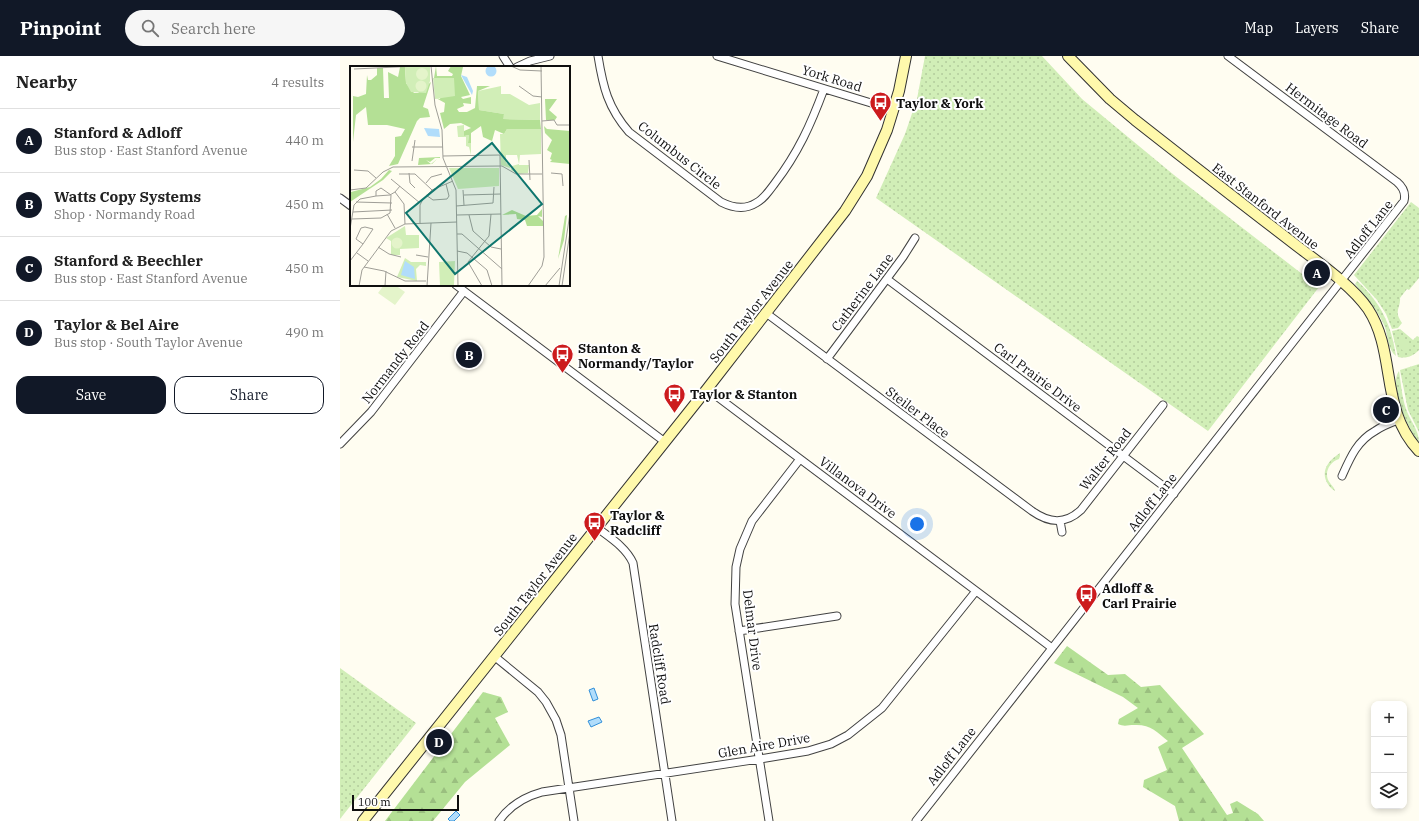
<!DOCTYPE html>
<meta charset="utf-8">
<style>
body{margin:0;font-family:"IBM Plex Serif",serif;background:#f6f6f6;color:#222}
.controls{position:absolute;right:12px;bottom:12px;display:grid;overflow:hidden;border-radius:8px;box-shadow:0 2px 6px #0003}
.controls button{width:36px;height:36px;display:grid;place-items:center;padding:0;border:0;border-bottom:1px solid #e0e0e0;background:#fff;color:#222;font:20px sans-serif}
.scale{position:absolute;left:12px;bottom:10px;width:107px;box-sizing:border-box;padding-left:4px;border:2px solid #0f0f0f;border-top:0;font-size:11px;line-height:14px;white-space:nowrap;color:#0f0f0f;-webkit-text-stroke:3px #fff;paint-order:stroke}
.you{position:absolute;left:577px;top:468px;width:14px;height:14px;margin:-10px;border:3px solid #fff;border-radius:50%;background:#1a73e8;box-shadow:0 0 0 6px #1a73e833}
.badge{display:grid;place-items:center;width:26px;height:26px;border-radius:50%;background:#111827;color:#fff;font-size:13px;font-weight:700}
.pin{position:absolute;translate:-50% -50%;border:2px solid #fff;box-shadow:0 1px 4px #0006}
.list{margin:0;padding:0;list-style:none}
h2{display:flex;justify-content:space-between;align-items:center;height:52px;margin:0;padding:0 16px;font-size:17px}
h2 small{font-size:13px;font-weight:400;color:#767676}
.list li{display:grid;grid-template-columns:26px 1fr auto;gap:12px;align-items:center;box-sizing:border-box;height:64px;padding:0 16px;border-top:1px solid #e0e0e0}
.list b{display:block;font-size:15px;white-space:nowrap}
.list p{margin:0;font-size:13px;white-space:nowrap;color:#767676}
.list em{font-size:13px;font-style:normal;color:#767676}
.actions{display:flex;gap:8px;padding:12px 16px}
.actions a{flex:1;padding:9px 0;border:1px solid #111827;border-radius:12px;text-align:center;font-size:14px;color:#111827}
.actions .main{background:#111827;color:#fff}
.icon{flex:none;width:22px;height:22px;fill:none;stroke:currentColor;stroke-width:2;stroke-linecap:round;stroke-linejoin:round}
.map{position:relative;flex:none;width:1079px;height:765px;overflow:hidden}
header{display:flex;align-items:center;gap:24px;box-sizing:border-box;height:56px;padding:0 20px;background:#111827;color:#fff}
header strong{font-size:19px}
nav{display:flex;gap:22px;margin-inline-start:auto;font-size:14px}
.search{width:280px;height:36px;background:#f6f6f6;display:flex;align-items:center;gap:10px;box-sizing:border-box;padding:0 14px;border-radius:22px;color:#767676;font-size:15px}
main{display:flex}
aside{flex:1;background:#fff}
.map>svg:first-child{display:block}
.grass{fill:url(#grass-dots)}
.forest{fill:url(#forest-firs)}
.park{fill:#d1eeb7}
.pitch{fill:#e4f4ca}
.water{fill:#b1ddfb;stroke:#3290d9}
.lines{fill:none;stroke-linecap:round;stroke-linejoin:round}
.street-casing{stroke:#424242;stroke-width:9}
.secondary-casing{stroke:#313131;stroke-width:12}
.street{stroke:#fff;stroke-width:7}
.secondary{stroke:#fff9ac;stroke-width:10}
.labels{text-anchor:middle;stroke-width:4;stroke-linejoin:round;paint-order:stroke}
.street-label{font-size:13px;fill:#0f0f0f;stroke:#fff}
.poi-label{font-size:13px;font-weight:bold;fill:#0f0f0f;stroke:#fff;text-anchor:start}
.inset-road{fill:none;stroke:#9f9e97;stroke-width:1}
.view{fill:#0f766e;fill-opacity:0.15;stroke:#0f766e;stroke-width:2}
.inset-edge{fill:none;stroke:#0f0f0f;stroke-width:2}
</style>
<header>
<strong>Pinpoint</strong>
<div class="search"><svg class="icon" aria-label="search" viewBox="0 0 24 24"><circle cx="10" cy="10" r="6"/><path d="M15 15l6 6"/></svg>Search here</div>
<nav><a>Map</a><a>Layers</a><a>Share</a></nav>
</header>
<main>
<aside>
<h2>Nearby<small>4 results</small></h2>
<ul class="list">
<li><span class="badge">A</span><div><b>Stanford &amp; Adloff</b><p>Bus stop · East Stanford Avenue</p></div><em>440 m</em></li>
<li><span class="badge">B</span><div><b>Watts Copy Systems</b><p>Shop · Normandy Road</p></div><em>450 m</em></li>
<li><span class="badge">C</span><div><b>Stanford &amp; Beechler</b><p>Bus stop · East Stanford Avenue</p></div><em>450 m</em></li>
<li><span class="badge">D</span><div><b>Taylor &amp; Bel Aire</b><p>Bus stop · South Taylor Avenue</p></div><em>490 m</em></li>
</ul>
<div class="actions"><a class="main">Save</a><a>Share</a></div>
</aside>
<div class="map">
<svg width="1079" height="765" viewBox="0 0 1079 765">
<defs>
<pattern id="grass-dots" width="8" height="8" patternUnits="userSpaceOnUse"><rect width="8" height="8" fill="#d1eeb7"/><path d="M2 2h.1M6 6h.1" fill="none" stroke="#b2cb9c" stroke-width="1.8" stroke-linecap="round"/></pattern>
<pattern id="forest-firs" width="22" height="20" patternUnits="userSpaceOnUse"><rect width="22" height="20" fill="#b4e095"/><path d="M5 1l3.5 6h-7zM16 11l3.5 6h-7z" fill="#9abf7f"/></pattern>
</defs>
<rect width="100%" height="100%" fill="#fffdf1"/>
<path class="grass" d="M585 0H702L742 43 834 119 979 231 868 375 536 142 565 78 577 43Z
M1071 146 1079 152V222L1069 234 1067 233 1060 242C1061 252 1053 255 1062 267L1058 272 1052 273 1046 258 1037 244 1014 219Z
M1017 225C1040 245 1052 270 1056 300 1048 294 1048 281 1045 271 1038 254 1027 243 1016 229L1015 228Z
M1060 273 1073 284 1077 280 1079 281V294C1073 300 1067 303 1058 301L1052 275Z
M1079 308V376L1068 354 1060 314Z
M1059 315C1061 328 1062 341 1066 353 1070 365 1079 374 1079 386 1068 373 1048 330 1059 315Z
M1000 397V400L999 403C989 406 983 418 990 427 992 430 994 431 995 435 986 429 981 418 988 408 991 403 996 400 1000 397Z
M0 612 76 667 0 763Z"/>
<path class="forest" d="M727 590 768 619 785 618 801 631 820 629 864 678 842 692 887 759 893 757 890 748 897 745 918 758 924 765H839L835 750 803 731 804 724 827 714 818 691 828 685C817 676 810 668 794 669 788 669 784 671 778 668L779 663 798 652 783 641 714 607Z
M143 636 161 641 168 656 155 662 170 689 125 726 93 765H45Z"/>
<path class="park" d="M1057 275 1059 276 1062 282 1070 288V292L1068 295H1063L1061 293V283L1056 278Z"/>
<path class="pitch" d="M44 229H55L65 236 55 249 38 237Z"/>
<path class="water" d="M254 632 258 643 253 645 249 634Z
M259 661 262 666 251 671 248 665Z
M116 755 120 759 114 765H110L108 763Z"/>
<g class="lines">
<defs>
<path id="street" d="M163 0 170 11
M258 0C263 31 268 52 289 76L381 146C393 152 405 154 416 147 424 143 429 135 435 127 458 97 471 68 484 33
M377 0 554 54
M177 11 190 5 210 0
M0 142 11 150
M547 223 834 438
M116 229 325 386
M426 257 692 455C709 467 725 469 741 454L823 349
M487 303 563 201 575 182
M367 333 712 592
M0 388 31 356 124 235
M1002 420C1010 402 1017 385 1035 375 1042 370 1050 367 1058 364
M720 465 722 476
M256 471C269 481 286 491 293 507L332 765
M399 575 497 560
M154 600 198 636 206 646 216 664 221 679 234 765
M159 765C170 749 184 741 202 736L426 702 468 695 491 688 508 679 542 652 636 535
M429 765 395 548 396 511 400 493 412 465 460 403
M576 765 1064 145C1066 137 1063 131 1057 126L888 0"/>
<path id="secondary" d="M728 0 770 43 795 64C846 104 897 144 948 183 972 202 1011 228 1028 253 1057 297 1039 353 1079 395
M23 765 367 333 505 155 527 120 547 74 559 35 566 0"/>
</defs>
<use href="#street" class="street-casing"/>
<use href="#secondary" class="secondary-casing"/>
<use href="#street" class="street"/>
<use href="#secondary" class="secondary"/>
</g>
<defs>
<symbol id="bus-pin" viewBox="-11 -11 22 30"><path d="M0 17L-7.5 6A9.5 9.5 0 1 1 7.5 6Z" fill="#cc1b1d" stroke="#fff"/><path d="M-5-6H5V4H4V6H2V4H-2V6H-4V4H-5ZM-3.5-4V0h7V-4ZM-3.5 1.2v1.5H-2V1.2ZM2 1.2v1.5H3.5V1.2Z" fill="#fff"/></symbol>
</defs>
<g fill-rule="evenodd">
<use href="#bus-pin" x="528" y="34" width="25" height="34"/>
<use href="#bus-pin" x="210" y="286" width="25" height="34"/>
<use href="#bus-pin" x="322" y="326" width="25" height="34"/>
<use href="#bus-pin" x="242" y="454" width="25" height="34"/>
<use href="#bus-pin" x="734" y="526" width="25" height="34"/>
</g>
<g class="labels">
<g class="street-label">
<text transform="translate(492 22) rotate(17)" y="5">York Road</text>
<text transform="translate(987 59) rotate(37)" y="5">Hermitage Road</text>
<text transform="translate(340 99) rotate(38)" y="5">Columbus Circle</text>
<text transform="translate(926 150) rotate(38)" y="5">East Stanford Avenue</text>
<text transform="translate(1028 173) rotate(-52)" y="5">Adloff Lane</text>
<text transform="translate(522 236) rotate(-53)" y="5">Catherine Lane</text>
<text transform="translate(411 255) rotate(-52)" y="5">South Taylor Avenue</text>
<text transform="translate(55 306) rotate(-52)" y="5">Normandy Road</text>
<text transform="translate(698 321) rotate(37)" y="5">Carl Prairie Drive</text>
<text transform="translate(578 356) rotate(37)" y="5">Steiler Place</text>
<text transform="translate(765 403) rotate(-52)" y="5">Walter Road</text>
<text transform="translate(518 431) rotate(37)" y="5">Villanova Drive</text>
<text transform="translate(812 446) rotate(-52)" y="5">Adloff Lane</text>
<text transform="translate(195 528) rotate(-52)" y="5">South Taylor Avenue</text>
<text transform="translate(413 574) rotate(83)" y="5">Delmar Drive</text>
<text transform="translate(320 608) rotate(81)" y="5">Radcliff Road</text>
<text transform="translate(424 689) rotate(-10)" y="5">Glen Aire Drive</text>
<text transform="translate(611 700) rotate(-52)" y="5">Adloff Lane</text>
</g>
<g class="poi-label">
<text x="556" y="52">Taylor &amp; York</text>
<text x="238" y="297">Stanton &amp;<tspan x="238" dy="15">Normandy/Taylor</tspan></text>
<text x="350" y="343">Taylor &amp; Stanton</text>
<text x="270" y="464">Taylor &amp;<tspan x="270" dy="15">Radcliff</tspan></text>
<text x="762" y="537">Adloff &amp;<tspan x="762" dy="15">Carl Prairie</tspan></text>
</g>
</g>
<g transform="translate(10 10)">
<rect width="220" height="220" fill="#fffdf1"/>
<path d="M151 20V28H160L179 39 190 37V54L152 53 154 48 129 44 128 25ZM114 59V70L119 69 118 77H121V89L119 81 116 80V71H108L107 60ZM180 62H191V88L170 89 169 99H179L178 107 169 108 161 104 162 100 169 98 167 89H156V97L161 99 160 102 151 99 150 68H154L157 63ZM99 102H149V120L108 123ZM105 195 104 219 90 220 89 196Z" fill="#d1eeb7"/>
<path d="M86 0 87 10H102L103 8 98 5 101 0H120L113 1 111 10 120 29 111 31 113 33 121 31V38L113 37 114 40 107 43 109 46H117L125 42 127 20H140L128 25 129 44 154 48 153 53 190 54 191 63H157L154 68 145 64 142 75 133 71 131 60 121 67V77H118L119 69 114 70V65L121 62 111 57 100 58 94 63 90 47 94 46 95 37 86 32 90 33 91 28 104 27V13L84 12ZM50 1H55L56 17 64 27H68L81 16 73 41 78 43 80 51 70 52 67 55 48 98 39 100 45 90V71L51 70 55 63 37 59H18L16 41 6 49 3 76V30L8 31 16 28 17 9 18 14H21L27 9V2H33L34 32H39L38 6 48 11ZM195 33H207L199 44 207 51 205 54H196ZM194 60 197 63 220 65V98L200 96 202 94 200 93 202 87 197 84 202 74 195 67ZM90 91V92H85L80 96 76 94 81 98 87 93 82 98 68 99 69 92ZM39 104 42 105 33 114 0 136 1 126 20 121 31 113ZM192 143V151L188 150 193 155V160H177L175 154 167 153 166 148 152 149 162 144 176 150 187 149ZM217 149 214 174 208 193 215 150Z" fill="#b4e095"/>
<path d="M80 0V15L76 27 61 26 56 17 55 1ZM83 12H104L105 30 85 33ZM55 160 56 169H69V182L50 183V189H41V175L36 172ZM55 192 61 196H76V200L70 199 66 203 67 215 47 211Z" fill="#d1eeb7"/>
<path d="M66 8a6 6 0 1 1 12 0a6 6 0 1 1-12 0ZM65.5 20a5.5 5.5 0 1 1 11 0a5.5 5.5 0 1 1-11 0ZM41.5 177a5.5 5.5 0 1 1 11 0a5.5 5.5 0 1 1-11 0Z" fill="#e4f4ca"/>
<path d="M135.5 5a5.5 5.5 0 1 1 11 0a5.5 5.5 0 1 1-11 0ZM111 9 117 11 123 25 122 29ZM74 62 89 63 90 71 78 70ZM55 195 64 201 65 213 51 209Z" fill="#b1ddfb"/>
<path class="inset-road" d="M81 0 85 39 92 64 93 92 106 124 108 220M161 0 170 4 192 5M4 3 68 0M169 20 183 30 192 31M204 54 207 59H220M192 55 204 54M62 81H93M93 90 150 89 152 220M179 94 180 114M62 95 65 74M4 104 18 105 26 112M59 107 60 117 65 122M201 107 212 108 213 120M49 108H65L82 124M41 113 70 137M76 117 81 111 92 108M50 120 45 126 54 138 55 158M0 124 16 122 33 106 43 101 152 100 166 108H192M113 124 114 139M76 129 83 134 97 133 99 130 96 118M114 129 151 128M26 130 40 129 45 126M6 136 42 137M143 137 144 121M106 140 143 137M3 146 42 144M37 148 45 162M107 149 151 148M119 149 123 165 141 181 151 183M70 158V139L73 133 82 124 103 115M15 161 23 163 13 178 6 173 11 162ZM0 163 4 139 10 133 26 130V125L31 122 41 129 40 147 31 152 2 153M107 168H112L152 203M28 181 39 188 51 191M107 185 117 187 137 204 142 220M7 187 18 195M66 189 78 191M0 195 13 178M14 201 34 205 55 215H76M9 220 12 204 41 165 55 158 107 156M35 220 36 205M77 220 81 157M132 220 118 196 139 170 141 148M178 220 192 200 194 191 191 0M195 220 210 202M209 220 220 147M212 220 220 166"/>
<path class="view" d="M142 77 192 138 105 208 56 147Z"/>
<rect width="220" height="220" class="inset-edge"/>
</g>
</svg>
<div class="controls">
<button>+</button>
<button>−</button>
<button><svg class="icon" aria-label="layers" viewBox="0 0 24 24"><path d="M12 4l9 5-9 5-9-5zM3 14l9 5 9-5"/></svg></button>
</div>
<div class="scale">100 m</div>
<div class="you"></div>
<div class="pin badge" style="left:977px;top:217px">A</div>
<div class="pin badge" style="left:129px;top:299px">B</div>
<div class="pin badge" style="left:1046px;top:354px">C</div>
<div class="pin badge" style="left:99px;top:686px">D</div>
</div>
</main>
